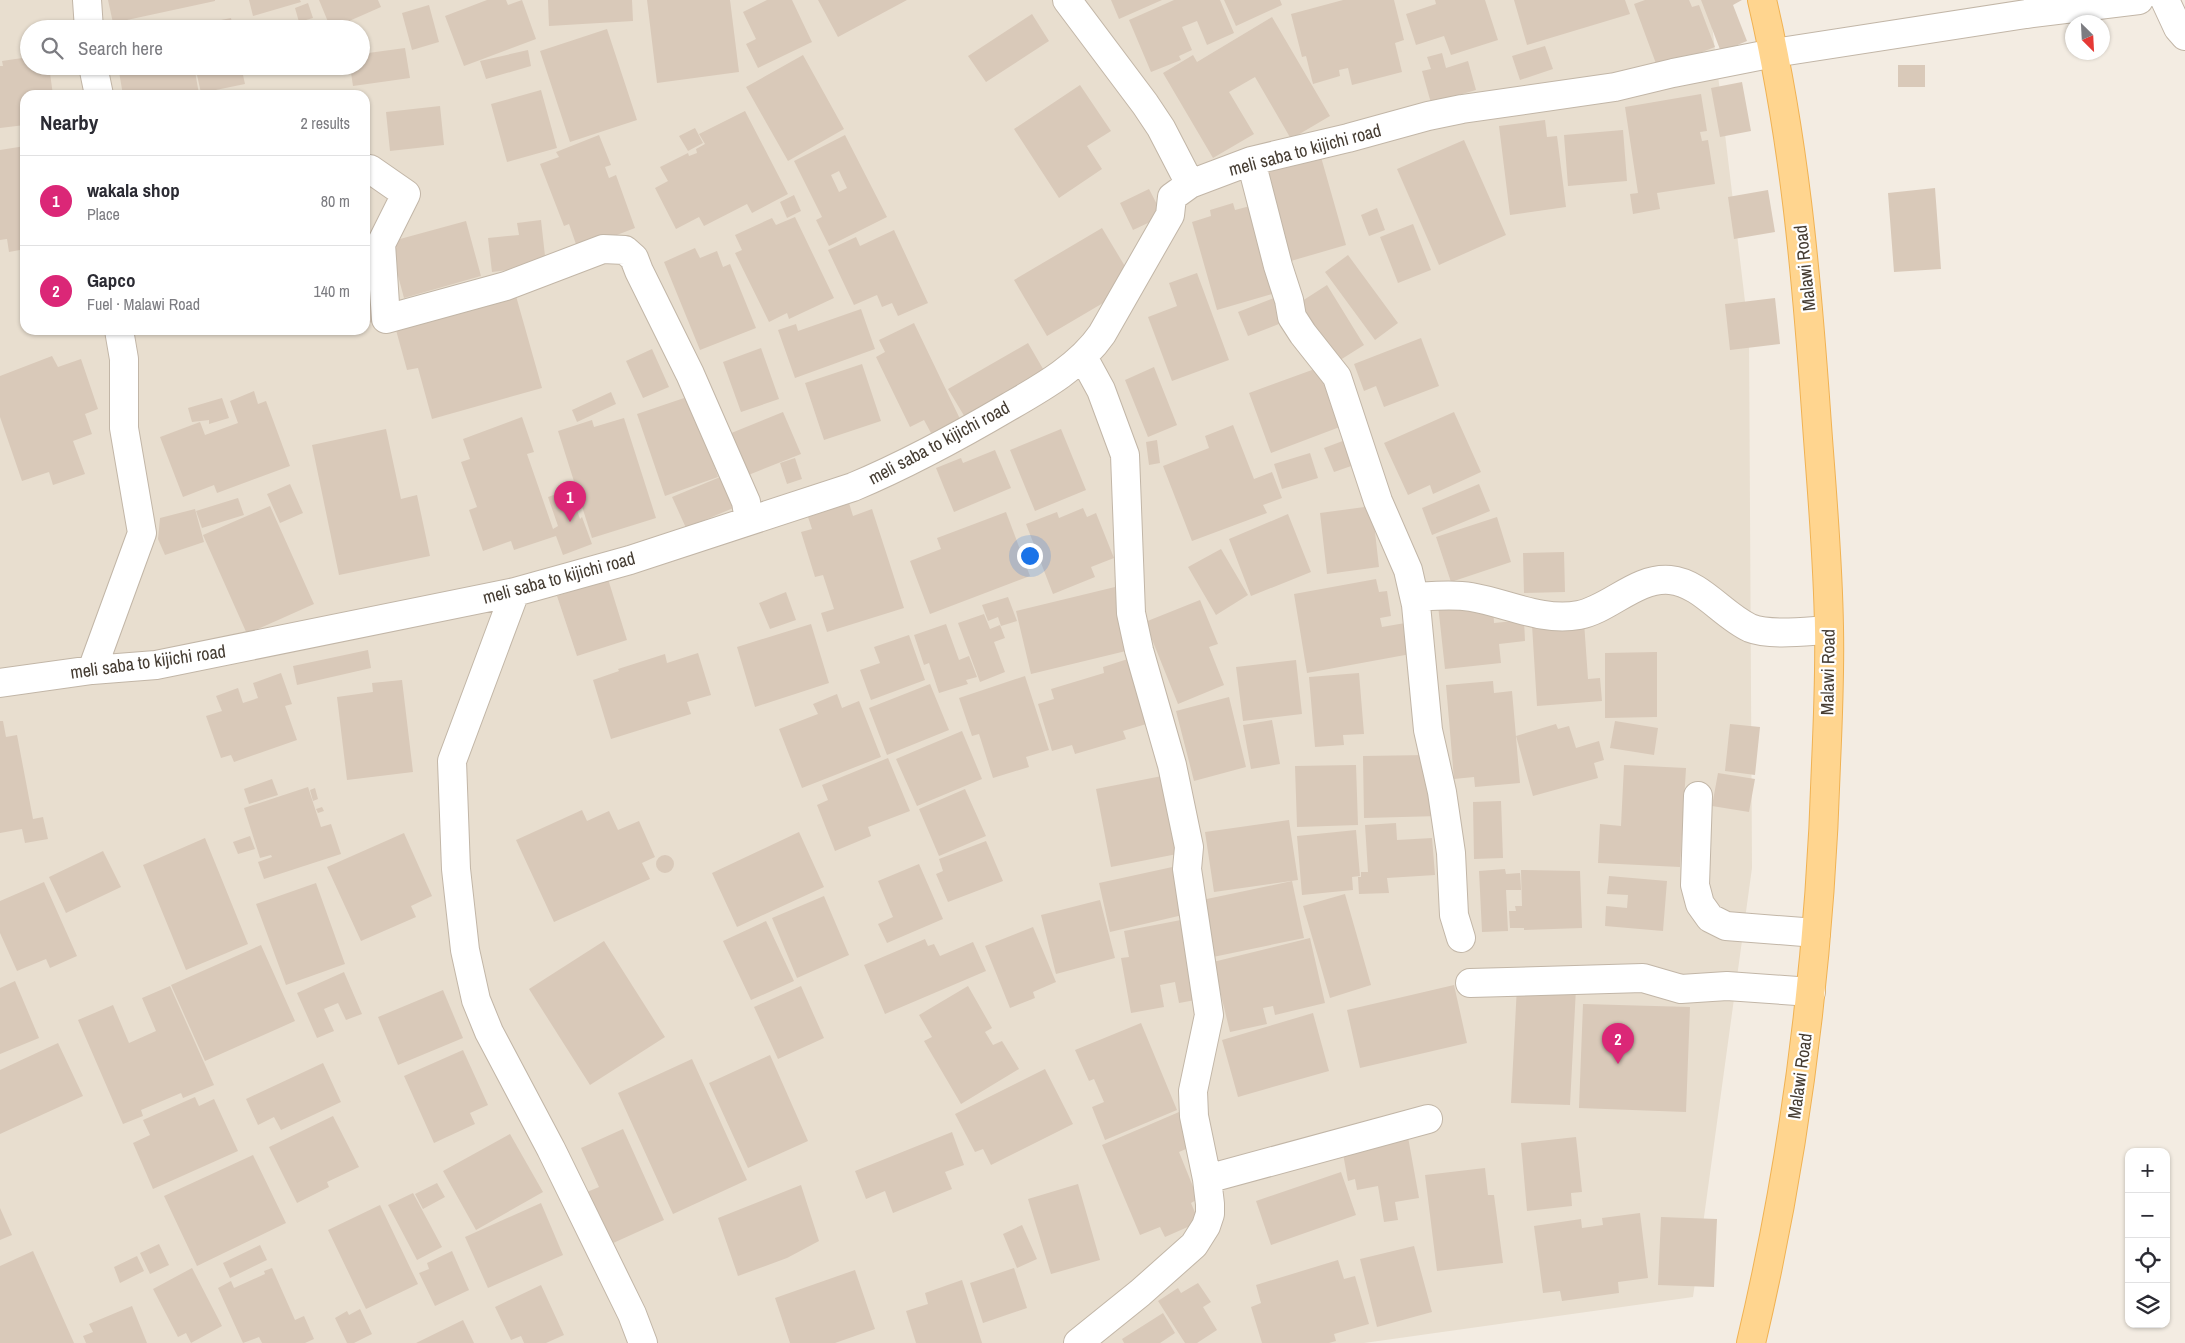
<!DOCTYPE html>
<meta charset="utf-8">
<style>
body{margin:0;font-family:"Archivo Narrow",sans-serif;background:#f2f2f3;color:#2b2b33}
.controls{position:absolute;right:15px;bottom:15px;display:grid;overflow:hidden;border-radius:10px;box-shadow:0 1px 4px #0004}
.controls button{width:45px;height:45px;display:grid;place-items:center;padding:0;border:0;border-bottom:1px solid #e1e1e2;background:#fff;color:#2b2b33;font:25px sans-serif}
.compass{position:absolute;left:2065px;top:15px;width:45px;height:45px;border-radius:50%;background:#fff;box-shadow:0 1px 4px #0004;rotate:156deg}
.you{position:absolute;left:1029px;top:555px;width:18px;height:18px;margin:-12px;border:4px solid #fff;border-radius:50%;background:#1a73e8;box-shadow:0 0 0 8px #1a73e833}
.badge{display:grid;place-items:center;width:32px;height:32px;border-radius:50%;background:#db2777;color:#fff;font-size:16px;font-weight:700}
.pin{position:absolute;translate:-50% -41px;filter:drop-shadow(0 1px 2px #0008)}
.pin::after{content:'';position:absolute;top:26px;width:18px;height:15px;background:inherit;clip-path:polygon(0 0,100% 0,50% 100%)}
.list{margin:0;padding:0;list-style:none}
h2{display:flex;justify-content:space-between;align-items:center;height:65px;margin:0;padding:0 20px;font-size:21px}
h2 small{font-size:16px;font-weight:400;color:#7c7c81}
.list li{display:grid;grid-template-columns:32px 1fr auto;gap:15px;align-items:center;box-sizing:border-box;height:90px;padding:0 20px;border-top:1px solid #e1e1e2}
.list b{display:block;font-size:19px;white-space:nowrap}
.list p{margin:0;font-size:16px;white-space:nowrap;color:#7c7c81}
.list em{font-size:16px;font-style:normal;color:#7c7c81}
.icon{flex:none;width:28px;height:28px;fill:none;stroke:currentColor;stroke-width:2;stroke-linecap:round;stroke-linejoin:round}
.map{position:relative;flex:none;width:2185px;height:1343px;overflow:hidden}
.search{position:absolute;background:#fff;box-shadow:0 1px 4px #0004;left:20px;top:20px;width:350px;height:55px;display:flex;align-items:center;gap:12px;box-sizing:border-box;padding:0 18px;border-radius:28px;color:#7c7c81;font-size:19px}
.panel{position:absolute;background:#fff;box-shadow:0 1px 4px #0004;left:20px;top:90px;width:350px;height:245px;border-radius:15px}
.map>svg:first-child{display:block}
.residential{fill:#e8decf;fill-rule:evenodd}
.building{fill:#d9c9b9;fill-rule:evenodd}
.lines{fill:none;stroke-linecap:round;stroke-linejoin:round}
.minor-casing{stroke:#c2b6a7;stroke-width:30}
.major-casing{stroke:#f0b253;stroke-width:30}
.minor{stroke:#fff;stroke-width:28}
.major{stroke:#ffd58f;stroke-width:28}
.labels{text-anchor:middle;stroke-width:4.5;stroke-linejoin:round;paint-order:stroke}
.street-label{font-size:18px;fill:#453c32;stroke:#fff}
</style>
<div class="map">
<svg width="2185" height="1343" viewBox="0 0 2185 1343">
<rect width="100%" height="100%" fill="#f3ece2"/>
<path class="residential" d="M0 0H1709L1749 335 1752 868 1693 1297 1364 1343H0ZM29 29H361V66H29ZM25 95H365V330H25Z"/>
<path class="building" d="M108 0H215V1L113 23Z
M249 0H300L301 2 253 16Z
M319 0H378L381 7 331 29Z
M487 0H506L508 5 522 0 536 39 464 66 445 16Z
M548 0H632L633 21 549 26Z
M647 0H730L739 72 657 83Z
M767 0H792L812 42 758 68 746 44 756 39 743 12Z
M818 0H907L838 37Z
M1111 0H1162L1119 19Z
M1174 0H1220L1234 33 1207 45 1197 21 1182 27 1192 50 1179 56 1181 60 1151 72 1129 20Z
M1224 0H1280L1282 5 1236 26Z
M1343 0H1394L1404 40 1395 43 1402 72 1352 85 1348 68 1339 70 1340 76 1313 84 1306 56 1302 57 1291 14Z
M1435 0H1485L1498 40 1451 55 1444 36 1416 45 1406 14 1436 4Z
M1514 0H1625L1630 14 1527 45Z
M1645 0H1689L1692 7 1699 5 1715 47 1658 69 1634 4Z
M1701 0H1742L1733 5 1747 41 1721 52Z
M308 3 313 18 299 22 295 8Z
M429 5 439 42 412 50 402 13Z
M1032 14 1049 41 986 82 968 56Z
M1272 17 1330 116 1291 139 1255 77 1229 92 1254 134 1213 158 1163 73 1193 55 1197 62Z
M231 18 233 29H182L181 28Z
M607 29 637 120 570 142 540 51Z
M1545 46 1553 69 1520 80 1512 56Z
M405 48 410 78 353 86 350 66H361V54Z
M528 50 531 66 486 79 480 61Z
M1442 53 1446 68 1468 61 1476 90 1431 103 1422 71 1431 69 1427 57Z
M803 55 844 129 788 161 746 87Z
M29 57V66H49L53 95H25V125L0 128V66H3L2 61Z
M1898 65H1925V87H1898Z
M118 66H194L199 94 123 95Z
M195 66H241L245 84 201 93Z
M1742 82 1751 131 1720 137 1711 88Z
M1080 85 1111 131 1087 146 1102 169 1059 198 1014 129Z
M541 90 557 148 507 162 491 104Z
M1701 94 1707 131 1700 132 1702 141 1708 140 1715 184 1657 193 1660 209 1633 214 1630 194 1638 193 1625 107Z
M440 106 444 145 390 151 386 112Z
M745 111 788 194 752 213 747 204 704 226 699 217 676 229 655 188 668 181 660 167 688 153 689 156 697 153 696 149 705 144 699 134Z
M1545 120 1547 137 1557 136 1566 207 1510 215 1499 126Z
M695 128 703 143 688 151 679 136Z
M1623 130 1627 181 1568 186 1564 135Z
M599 135 611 165 605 167 609 178 616 175 635 228 578 250 569 224 564 226 540 164 559 157 556 152Z
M845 135 887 217 829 246 816 220 822 217 794 161ZM839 171 847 188 839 192 831 175Z
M1464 140 1506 235 1439 265 1397 169Z
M25 146V249L9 252 7 239 0 240V150Z
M1321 157 1346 245 1284 263 1259 175Z
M1935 188 1941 269 1894 272 1888 193Z
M1149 189 1163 216 1133 230 1120 203Z
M1768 190 1775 232 1734 239 1728 197Z
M794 195 801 211 787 218 780 202Z
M365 202 370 245H365Z
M1233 203 1235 210 1254 205 1279 292 1217 310 1192 222 1211 216 1210 210Z
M1377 208 1385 230 1369 236 1361 215Z
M795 217 834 298 789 319 787 313 769 322 735 253 742 250 735 235 772 218 776 225Z
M541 220 546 265 492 272 488 238 519 235 517 223Z
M466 221 481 276 404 298 389 242Z
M1413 224 1431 270 1398 283 1380 237Z
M1102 228 1132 278 1120 293 1047 336 1014 280Z
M894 230 928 303 898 316 892 303 882 307 877 295 854 305 828 250 856 237 860 246Z
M695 248 700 258 717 251 723 267 730 264 756 328 700 350 664 262Z
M365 254H368L376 322 365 323Z
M1348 255 1398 323 1375 340 1325 272Z
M1197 273 1229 360 1172 381 1148 317 1177 306 1169 283Z
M1327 285 1364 345 1337 362 1299 303Z
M516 296 542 388 432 419 418 368 407 370 396 330Z
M1274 298 1284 322 1248 336 1238 312Z
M1775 298 1780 344 1730 350 1725 304Z
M861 309 875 349 795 378 778 330 796 324 798 331Z
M914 323 960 419 931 433 924 420 910 427 876 357 885 352 879 340Z
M1421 338 1439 386 1384 407 1376 386 1364 391 1354 364Z
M1028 343 1046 374 966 419 948 389Z
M761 348 779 399 741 412 723 362Z
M652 349 669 387 643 398 626 361Z
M52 356 58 367 81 359 98 409 85 414 92 434 73 441 85 474 53 485 49 472 22 481 0 417V376Z
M862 364 881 421 824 440 805 383Z
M1323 366 1345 425 1271 453 1249 393Z
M1154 367 1177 425 1148 437 1125 380Z
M254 391 258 404 266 401 290 466 217 493 214 485 183 497 160 437 200 422 205 435 238 423 230 401Z
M611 392 616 404 577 422 572 410Z
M690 396 718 477 665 496 637 414Z
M222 398 229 418 209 424V420L192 422 188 408Z
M783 412 801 454 741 478 724 436Z
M1454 412 1481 472 1433 494 1430 485 1408 495 1384 443Z
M522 417 534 452 527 454 553 529 558 526 548 497 570 489 580 519 582 517 592 544 563 555 556 536 514 550 511 541 483 551 469 510 477 507 461 462 470 459 463 439Z
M624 418 656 518 592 538 558 431 592 420 594 427Z
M1233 425 1254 479 1272 472 1282 498 1263 505 1267 513 1192 541 1163 466 1209 448 1205 436Z
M386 429 401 499 417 495 430 556 339 575 312 445Z
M1061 429 1086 490 1035 511 1010 450Z
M1348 439 1357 464 1334 472 1324 448Z
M1157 440 1160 463 1149 465 1146 442Z
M995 450 1011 488 954 512 936 468 961 458 963 463Z
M1310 453 1318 478 1282 489 1274 464Z
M795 458 802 479 787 484 780 463Z
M725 475 738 506 686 528 672 497Z
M290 484 303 513 280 523 267 494Z
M1479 484 1490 511 1432 535 1422 508Z
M238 498 244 515 202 528 196 511Z
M849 503 853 516 872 509 904 608 827 632 821 613 834 609 823 575 815 577 801 532 812 529 808 517Z
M270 506 314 604 247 634 203 535Z
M1372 506 1379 567 1327 574 1320 513Z
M1083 508 1087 517 1096 513 1114 558 1091 567 1095 577 1053 594 1026 524 1057 512 1059 518Z
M195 509 204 542 165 555 158 539 160 518Z
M1006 512 1030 576 930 614 910 561 941 549 937 538Z
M1288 514 1311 572 1251 596 1229 539Z
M1497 517 1511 562 1451 582 1436 537Z
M1221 549 1248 595 1216 615 1188 567Z
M1564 552 1565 592 1524 593 1523 553Z
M608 579 627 640 577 656 557 596Z
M1376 579 1379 592 1387 591 1391 616 1380 618 1382 627 1411 622 1416 653 1307 673 1294 594Z
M1115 587 1130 650 1031 674 1016 611Z
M786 592 796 620 770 629 759 603Z
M1008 597 1017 621 1001 626 998 617 988 621 982 605Z
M1200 600 1218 644 1209 647 1224 685 1178 704 1145 622Z
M1463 602 1464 610 1493 607 1494 623 1524 620 1525 641 1499 644 1501 663 1445 669 1438 605Z
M984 614 990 629 1000 625 1005 638 994 642 1005 672 980 682 958 623Z
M1584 622 1588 679 1600 678 1602 701 1537 706 1532 625Z
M811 624 829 683 755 707 737 647Z
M946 624 959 660 969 656 977 677 966 680 968 684 939 693 929 663 924 665 914 635Z
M909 635 925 680 871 700 860 670 880 663 874 647Z
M368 650 371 668 297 685 293 666Z
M1657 652V717L1605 718V653Z
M698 653 711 695 687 702 691 714 611 739 593 680 619 671 618 669 665 654 667 663Z
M1134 657 1153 722 1123 731 1126 739 1075 754 1072 745 1052 751 1038 704 1054 699 1051 689 1104 673 1103 667Z
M1296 660 1302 714 1243 721 1236 667Z
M281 673 292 704 285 706 297 740 234 762 231 755 221 758 206 716 222 711 216 696 238 688 243 703 258 698 253 683Z
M1359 673 1364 734 1343 735 1344 745 1315 747 1309 677Z
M1025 676 1049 750 1026 757 1029 767 993 778 979 734 972 736 959 698Z
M402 680 413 772 347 780 337 697 373 692 372 683Z
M1493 681 1494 693 1512 691 1520 783 1475 787 1474 777 1454 779 1446 685Z
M930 684 949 730 887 755 869 708Z
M837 694 842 708 859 701 881 757 802 788 779 729 818 714 813 704Z
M1229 697 1246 767 1194 781 1176 711Z
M1272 720 1280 764 1251 769 1243 725Z
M0 721H3L6 737 17 735 33 819 43 817 48 839 25 843 22 829 0 833Z
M1615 721 1658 728 1654 755 1610 748Z
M1556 724 1558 729 1569 726 1576 748 1599 741 1604 760 1594 763 1598 778 1533 796 1516 736Z
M1730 724 1760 727 1755 775 1725 771Z
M962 731 982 779 917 806 896 759Z
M1428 755 1440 816 1364 818 1363 756Z
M888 758 910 811 868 827 871 836 835 851 817 805 828 800 822 785Z
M1356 765 1358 825 1297 827 1295 766Z
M1624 765 1686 768 1680 867 1598 863 1600 824 1621 826Z
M1718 773 1755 779 1749 812 1712 806Z
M1162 776 1177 854 1111 867 1096 789Z
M272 779 278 795 249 804 244 789Z
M308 787 321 827 331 824 341 854 264 879 258 862 272 857 271 855 260 858 244 808Z
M315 788 318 799 313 801 310 790Z
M965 789 986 836 939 856 919 809Z
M1501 801 1503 858 1474 859 1473 802Z
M322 807 324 811 318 813 316 809Z
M582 810 587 821 609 811 618 830 639 821 655 857 642 863 650 879 554 922 516 840Z
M1289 820 1298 880 1214 892 1205 832Z
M1396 823 1397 840 1432 838 1435 875 1387 878 1389 893 1359 894 1358 877H1361V872H1368L1365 825Z
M1356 830 1360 876 1352 877 1353 890 1302 895 1297 836Z
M799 832 824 887 737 927 712 873Z
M404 833 432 896 411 906 416 917 361 941 327 867Z
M250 836 255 849 238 854 233 842Z
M205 838 248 944 186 970 143 865Z
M986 841 1003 881 948 902 936 874 943 871 939 859Z
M103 851 121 887 66 913 49 877Z
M656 864a9 9 0 1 1 18 0a9 9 0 1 1-18 0Z
M919 864 943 919 887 943 878 924 893 917 878 881Z
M1177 866 1187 914 1110 932 1099 883Z
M1505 869 1506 874 1520 873 1521 890H1506L1508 931 1482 932 1479 871Z
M1521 870 1580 871 1582 928 1524 930V928H1510L1509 911H1516L1515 906H1522Z
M1609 876 1667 881 1663 931 1605 926 1606 906 1627 908 1628 895 1607 894Z
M1292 881 1304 938 1213 957 1202 900Z
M44 882 77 956 50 968 46 959 17 971 0 933V901Z
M316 883 345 964 286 985 256 904Z
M1345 894 1371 985 1330 998 1303 906Z
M824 896 849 955 797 978 772 918Z
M1100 900 1115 958 1056 974 1041 915Z
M1186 919 1201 999 1179 1003 1175 982 1160 985 1164 1007 1131 1013 1121 958 1129 957 1124 931Z
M766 921 794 981 751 1000 723 941Z
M1033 927 1056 982 1033 992 1035 998 1010 1008 985 946Z
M1310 938 1325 1003 1275 1015 1273 1006 1263 1008 1267 1024 1230 1032 1213 962Z
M925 939 928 946 934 944 940 956 973 942 986 971 885 1014 864 965Z
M604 941 665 1037 590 1085 529 989Z
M261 945 295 1021 205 1061 171 985Z
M344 972 362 1014 346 1020 338 1003 324 1009 334 1031 317 1038 297 993Z
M15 981 39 1038 0 1054V988Z
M1454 985 1467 1043 1360 1068 1347 1010Z
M170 986 214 1085 183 1098 181 1093 141 1110 143 1116 123 1124 78 1020 113 1005 129 1043 156 1031 142 998Z
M801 986 824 1038 778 1059 754 1007Z
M968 986 992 1028 985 1032 993 1045 1002 1041 1019 1069 961 1104 924 1041 932 1037 919 1015Z
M1517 986 1576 988 1570 1105 1511 1103Z
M443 990 463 1038 398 1065 378 1017Z
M1583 1004 1690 1007 1686 1112 1579 1108Z
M1313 1013 1329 1071 1238 1097 1222 1040Z
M1141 1023 1177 1110 1105 1140 1092 1107 1104 1102 1094 1079 1089 1081 1075 1050Z
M58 1043 83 1096 0 1134V1070Z
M463 1050 488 1105 470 1113 475 1124 434 1143 404 1076Z
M770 1055 808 1141 748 1168 709 1083Z
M692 1059 747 1180 673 1214 618 1093Z
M323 1063 341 1102 281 1130 274 1117 258 1125 246 1099Z
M1045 1069 1073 1124 991 1165 983 1149 975 1152 955 1114Z
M195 1097 199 1106 214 1099 238 1151 153 1189 133 1143 150 1135 143 1120Z
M1179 1112 1193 1146 1179 1152 1198 1199 1191 1203 1199 1222 1165 1237 1160 1227 1140 1235 1102 1145Z
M333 1116 359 1167 327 1182 329 1187 297 1203 269 1147Z
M623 1129 664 1220 611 1244 587 1192 599 1187 581 1148Z
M952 1132 964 1165 945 1172 952 1189 893 1213 885 1191 866 1199 855 1171Z
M510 1134 543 1192 476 1230 443 1171Z
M1408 1137 1419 1198 1395 1202 1398 1220 1384 1222 1378 1186 1357 1190 1355 1179 1348 1181 1342 1148Z
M1576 1137 1582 1192 1571 1193 1572 1206 1527 1211 1521 1143Z
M253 1155 286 1223 197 1266 164 1196Z
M1485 1168 1488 1195H1494L1503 1263 1437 1271 1425 1175Z
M1341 1172 1356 1215 1271 1245 1256 1201Z
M437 1183 445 1197 423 1209 415 1194Z
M1078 1184 1100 1260 1051 1274 1028 1199Z
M801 1185 819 1241 787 1258 738 1276 718 1218Z
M413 1193 442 1247 417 1260 388 1205Z
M541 1203 563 1255 488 1288 465 1237Z
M380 1205 418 1284 366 1309 328 1230Z
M0 1208 12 1235 0 1240Z
M1640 1213 1648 1278 1618 1282 1619 1293 1562 1301 1560 1291 1543 1293 1534 1226 1581 1219 1582 1228 1603 1225 1602 1218Z
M1661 1217 1717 1219 1714 1287 1658 1285Z
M1022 1225 1037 1259 1017 1268 1003 1234Z
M159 1244 169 1265 150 1274 140 1253Z
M260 1245 267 1260 230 1278 223 1263Z
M1414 1246 1432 1312 1377 1327 1360 1259Z
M33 1251 74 1343H0V1266Z
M452 1251 469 1290 435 1306 419 1273 429 1269 427 1263Z
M137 1256 144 1271 120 1283 114 1267Z
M1338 1260 1344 1279 1355 1276 1369 1324 1334 1334 1336 1341 1329 1343H1262L1251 1307 1261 1303 1256 1285Z
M192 1268 222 1326 191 1343 186 1333 178 1337 153 1289Z
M272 1268 295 1320 304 1316 314 1339 305 1343H262L259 1337 243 1343 218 1288 231 1281 234 1288 265 1274 264 1271Z
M1014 1268 1027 1308 983 1323 970 1283Z
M855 1270 875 1329 835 1343H790L775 1298Z
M962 1280 982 1343H916L906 1311 928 1304 925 1293Z
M1198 1283 1211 1302 1203 1307 1217 1330 1197 1343H1185L1158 1301 1178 1288 1181 1293Z
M541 1285 564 1335 546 1343H524L521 1336 511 1340 495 1307Z
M132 1306 147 1343H86L83 1336 93 1332 89 1324Z
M360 1309 372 1334 354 1343H347L335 1318 347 1311 349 1315Z
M1163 1313 1175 1333 1160 1343H1124L1122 1339Z
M463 1320 474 1343H416Z"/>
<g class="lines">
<defs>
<path id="minor" d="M87 0 89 29
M1067 0 1145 104 1161 128 1190 184
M2165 0 2178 28 2185 36
M93 66 99 95
M1251 161 1278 266 1289 300 1292 317 1303 334 1337 377 1378 501 1408 570 1416 605 1428 730 1442 792 1451 853 1454 915 1461 938
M365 169H370L406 194 381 244 386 319 506 286 603 249 625 250 634 258 639 271 690 374 746 502 749 520
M515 592 452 761 456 869 465 950 476 1000 489 1032 551 1149 632 1314 643 1343
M1415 597C1433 596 1453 594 1471 597 1507 603 1542 622 1579 615 1610 609 1636 577 1670 580 1701 583 1722 615 1750 628 1770 636 1808 631 1829 630
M92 670 142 533 124 428V359L119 330
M0 683 92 670 156 665 515 592 630 560 853 487C908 464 959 436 1010 406 1043 387 1080 366 1102 334L1170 215 1172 197 1190 184 1251 161 1348 138 1428 116 1462 109 1615 87 1673 73 1774 53 2026 14 2139 0
M1698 796 1695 885 1700 904 1710 918 1726 926 1816 933
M1470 983 1643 978 1681 989 1727 986 1811 992
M1207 1179 1428 1119
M1078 1343 1140 1293 1194 1245 1206 1226 1210 1214V1204L1207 1179 1194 1116 1193 1091 1209 1015 1187 869 1189 847 1172 765 1139 650 1131 613 1125 455 1101 390 1083 357"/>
<path id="major" d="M1751 1343C1796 1153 1820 959 1826 764 1828 719 1830 673 1829 628 1828 555 1821 483 1816 411 1806 271 1794 137 1762 0"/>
</defs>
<use href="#minor" class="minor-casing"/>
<use href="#major" class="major-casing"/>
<use href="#minor" class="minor"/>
<use href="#major" class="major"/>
</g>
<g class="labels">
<g class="street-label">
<text transform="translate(1305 150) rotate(-15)" y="6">meli saba to kijichi road</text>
<text transform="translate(1805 268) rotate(-96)" y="6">Malawi Road</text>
<text transform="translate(939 443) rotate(-28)" y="6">meli saba to kijichi road</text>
<text transform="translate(559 578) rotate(-15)" y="6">meli saba to kijichi road</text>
<text transform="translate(148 662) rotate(-8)" y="6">meli saba to kijichi road</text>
<text transform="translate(1828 672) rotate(-89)" y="6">Malawi Road</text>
<text transform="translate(1800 1076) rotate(-82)" y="6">Malawi Road</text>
</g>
</g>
</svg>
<div class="controls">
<button>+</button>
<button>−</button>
<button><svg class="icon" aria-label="locate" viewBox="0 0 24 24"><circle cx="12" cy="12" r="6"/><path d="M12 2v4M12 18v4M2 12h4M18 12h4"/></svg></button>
<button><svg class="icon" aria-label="layers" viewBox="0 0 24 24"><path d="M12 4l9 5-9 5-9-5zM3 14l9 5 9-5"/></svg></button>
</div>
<svg class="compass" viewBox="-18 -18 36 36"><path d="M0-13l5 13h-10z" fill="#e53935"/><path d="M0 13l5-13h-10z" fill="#7c7c81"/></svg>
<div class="you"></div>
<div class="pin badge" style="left:570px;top:522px">1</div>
<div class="pin badge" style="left:1618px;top:1064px">2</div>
<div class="search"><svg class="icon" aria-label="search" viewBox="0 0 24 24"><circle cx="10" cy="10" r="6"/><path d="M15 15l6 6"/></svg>Search here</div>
<section class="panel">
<h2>Nearby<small>2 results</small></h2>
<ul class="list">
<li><span class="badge">1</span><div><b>wakala shop</b><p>Place</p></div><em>80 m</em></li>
<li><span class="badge">2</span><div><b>Gapco</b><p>Fuel · Malawi Road</p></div><em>140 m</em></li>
</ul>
</section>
</div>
